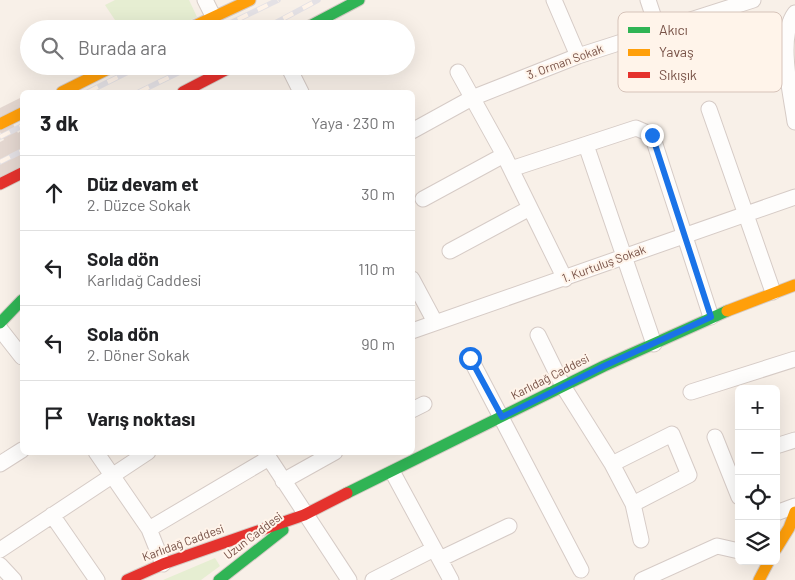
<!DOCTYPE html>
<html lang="tr">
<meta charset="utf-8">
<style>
body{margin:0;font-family:Barlow,sans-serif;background:#f2f2f2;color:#202124}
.controls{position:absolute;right:15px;bottom:15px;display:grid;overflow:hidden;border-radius:8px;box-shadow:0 5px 20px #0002}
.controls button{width:45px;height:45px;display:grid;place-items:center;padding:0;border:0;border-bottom:1px solid #e0e0e0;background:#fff;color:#202124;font:25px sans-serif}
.stop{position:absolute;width:15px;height:15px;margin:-11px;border:4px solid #1a73e8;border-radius:50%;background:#fff}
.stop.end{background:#1a73e8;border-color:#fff;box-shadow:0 1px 5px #0008}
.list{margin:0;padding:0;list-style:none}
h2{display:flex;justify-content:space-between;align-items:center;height:65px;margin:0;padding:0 20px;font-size:21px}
h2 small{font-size:16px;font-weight:400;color:#757577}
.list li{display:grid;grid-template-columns:32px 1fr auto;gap:15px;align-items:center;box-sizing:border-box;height:75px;padding:0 20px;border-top:1px solid #e0e0e0}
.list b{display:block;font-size:19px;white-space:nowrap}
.list p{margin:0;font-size:16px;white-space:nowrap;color:#757577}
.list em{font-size:16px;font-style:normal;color:#757577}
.icon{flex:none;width:28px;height:28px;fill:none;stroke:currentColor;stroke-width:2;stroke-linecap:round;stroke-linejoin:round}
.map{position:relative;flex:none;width:795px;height:580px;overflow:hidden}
.search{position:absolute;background:#fff;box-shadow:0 5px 20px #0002;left:20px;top:20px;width:395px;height:55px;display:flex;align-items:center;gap:12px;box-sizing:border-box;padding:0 18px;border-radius:28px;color:#757577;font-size:19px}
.panel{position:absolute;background:#fff;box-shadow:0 5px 20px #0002;left:20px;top:90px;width:395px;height:365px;border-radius:8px}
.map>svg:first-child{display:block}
.green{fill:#e6eed2}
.building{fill:#e4d7d0}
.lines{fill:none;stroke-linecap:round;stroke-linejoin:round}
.street-casing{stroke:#d6cbc6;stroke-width:17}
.fast-casing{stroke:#d6cbc5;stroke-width:13}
.slow-casing{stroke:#d6cbc5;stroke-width:13}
.jam-casing{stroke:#d6cbc5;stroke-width:13}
.street{stroke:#fefdfc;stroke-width:15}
.fast{stroke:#30b455;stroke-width:11}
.slow{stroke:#ff9f0a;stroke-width:11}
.jam{stroke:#e5322d;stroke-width:11}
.rail-casing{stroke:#e4e1e5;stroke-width:5.5}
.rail{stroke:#fff4ea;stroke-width:4;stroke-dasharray:11;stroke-linecap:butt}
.route{stroke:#1a73e8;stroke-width:6}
.labels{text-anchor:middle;stroke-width:4;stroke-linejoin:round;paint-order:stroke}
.street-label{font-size:12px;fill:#785247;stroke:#fff4ea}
.key{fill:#fff4ea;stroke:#d6c3b9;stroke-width:1}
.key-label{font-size:14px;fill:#785247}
</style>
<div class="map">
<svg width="795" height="580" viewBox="0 0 795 580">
<rect width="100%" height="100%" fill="#f8f0e8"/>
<path class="green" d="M115 0H189L197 17 173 29H121L105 5Z
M215 558 220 566 201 580H163Z"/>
<path class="building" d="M22 97V110L9 117 18 133 22 130V173L0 184V142L4 140 0 132V108Z"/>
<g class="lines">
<defs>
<path id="street" d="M205 0 213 16
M554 0 578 56
M648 0 658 30
M795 13C777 37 791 93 795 122
M288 66 301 92
M458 72 504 155 565 279
M709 109 773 292
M412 131 472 98 578 56 753 0
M586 145 654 344
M511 169 636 128 652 135 711 317
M423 199 504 155
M450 251 530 208
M412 279 435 322
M0 329 22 357
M412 331 795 197
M538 335 563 386 612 464 633 504 641 540
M470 358 581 570
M691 392 795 359
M412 410 424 404
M715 437 739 497
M776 446 795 440
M96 452 149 529 163 564
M265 452 349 580
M0 464 22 450
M612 464 672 434 689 475 633 504
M393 473 451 580
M283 481 335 452
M776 513 795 506
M52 515 97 580
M149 529 269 458
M0 550 148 452
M440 559 509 526
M0 565 14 580
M373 580 434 549
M642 580 717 546 739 551"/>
<path id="fast" d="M304 29 359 0
M0 323 22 300
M347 493 604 366 727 311
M219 580 283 530"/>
<path id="slow" d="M188 29 250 0
M62 92 114 66
M0 124 22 113
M727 311 795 285
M776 549 789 528 795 512
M759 580 769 561"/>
<path id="jam" d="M183 92 233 66
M0 184 22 173
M127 580 163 564 304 515 347 493"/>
</defs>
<use href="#street" class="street-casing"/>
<use href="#fast" class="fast-casing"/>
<use href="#slow" class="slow-casing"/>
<use href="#jam" class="jam-casing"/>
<use href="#street" class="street"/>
<use href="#fast" class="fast"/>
<use href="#slow" class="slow"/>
<use href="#jam" class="jam"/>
<defs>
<path id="rail" d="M218 29 278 0
M264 29 318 0
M88 92 140 66
M139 92 192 66
M0 137 22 126
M0 162 22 151"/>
</defs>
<use href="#rail" class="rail-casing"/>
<use href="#rail" class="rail"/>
</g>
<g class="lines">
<path class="route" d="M470 358 502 417 604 366 711 317 652 135"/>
</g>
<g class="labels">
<g class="street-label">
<text transform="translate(565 62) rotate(-20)" y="4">3. Orman Sokak</text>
<text transform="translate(604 264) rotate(-20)" y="4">1. Kurtuluş Sokak</text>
<text transform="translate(550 377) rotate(-27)" y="4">Karlıdağ Caddesi</text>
<text transform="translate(253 536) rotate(-37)" y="4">Uzun Caddesi</text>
<text transform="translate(183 543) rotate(-20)" y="4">Karlıdağ Caddesi</text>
</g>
</g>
<rect x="618" y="12" width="164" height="80" rx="8" class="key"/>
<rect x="628" y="27" width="22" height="6" fill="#30b455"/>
<rect x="628" y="49" width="22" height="7" fill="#ff9f0a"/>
<rect x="628" y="72" width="22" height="6" fill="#e5322d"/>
<g class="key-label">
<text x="659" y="35">Akıcı</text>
<text x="659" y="57">Yavaş</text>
<text x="659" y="80">Sıkışık</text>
</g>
</svg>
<div class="controls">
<button>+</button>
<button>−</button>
<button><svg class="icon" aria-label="locate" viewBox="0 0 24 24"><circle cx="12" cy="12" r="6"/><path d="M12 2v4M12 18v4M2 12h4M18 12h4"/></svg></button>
<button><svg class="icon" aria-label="layers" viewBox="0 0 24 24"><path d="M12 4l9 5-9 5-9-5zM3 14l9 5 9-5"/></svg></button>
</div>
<div class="stop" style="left:470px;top:358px"></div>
<div class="stop end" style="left:652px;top:135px"></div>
<div class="search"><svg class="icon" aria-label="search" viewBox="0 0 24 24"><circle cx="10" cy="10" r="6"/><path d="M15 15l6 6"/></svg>Burada ara</div>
<section class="panel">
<h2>3 dk<small>Yaya · 230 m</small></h2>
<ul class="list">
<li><svg class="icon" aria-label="ahead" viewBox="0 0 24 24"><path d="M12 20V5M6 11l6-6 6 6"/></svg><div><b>Düz devam et</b><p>2. Düzce Sokak</p></div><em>30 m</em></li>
<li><svg class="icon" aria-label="left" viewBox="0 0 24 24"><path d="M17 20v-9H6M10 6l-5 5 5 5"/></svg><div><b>Sola dön</b><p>Karlıdağ Caddesi</p></div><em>110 m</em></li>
<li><svg class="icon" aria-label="left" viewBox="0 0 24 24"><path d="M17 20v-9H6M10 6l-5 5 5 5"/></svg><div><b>Sola dön</b><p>2. Döner Sokak</p></div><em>90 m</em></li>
<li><svg class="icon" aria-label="arrive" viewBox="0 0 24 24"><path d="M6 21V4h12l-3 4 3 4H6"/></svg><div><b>Varış noktası</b></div></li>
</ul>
</section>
</div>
